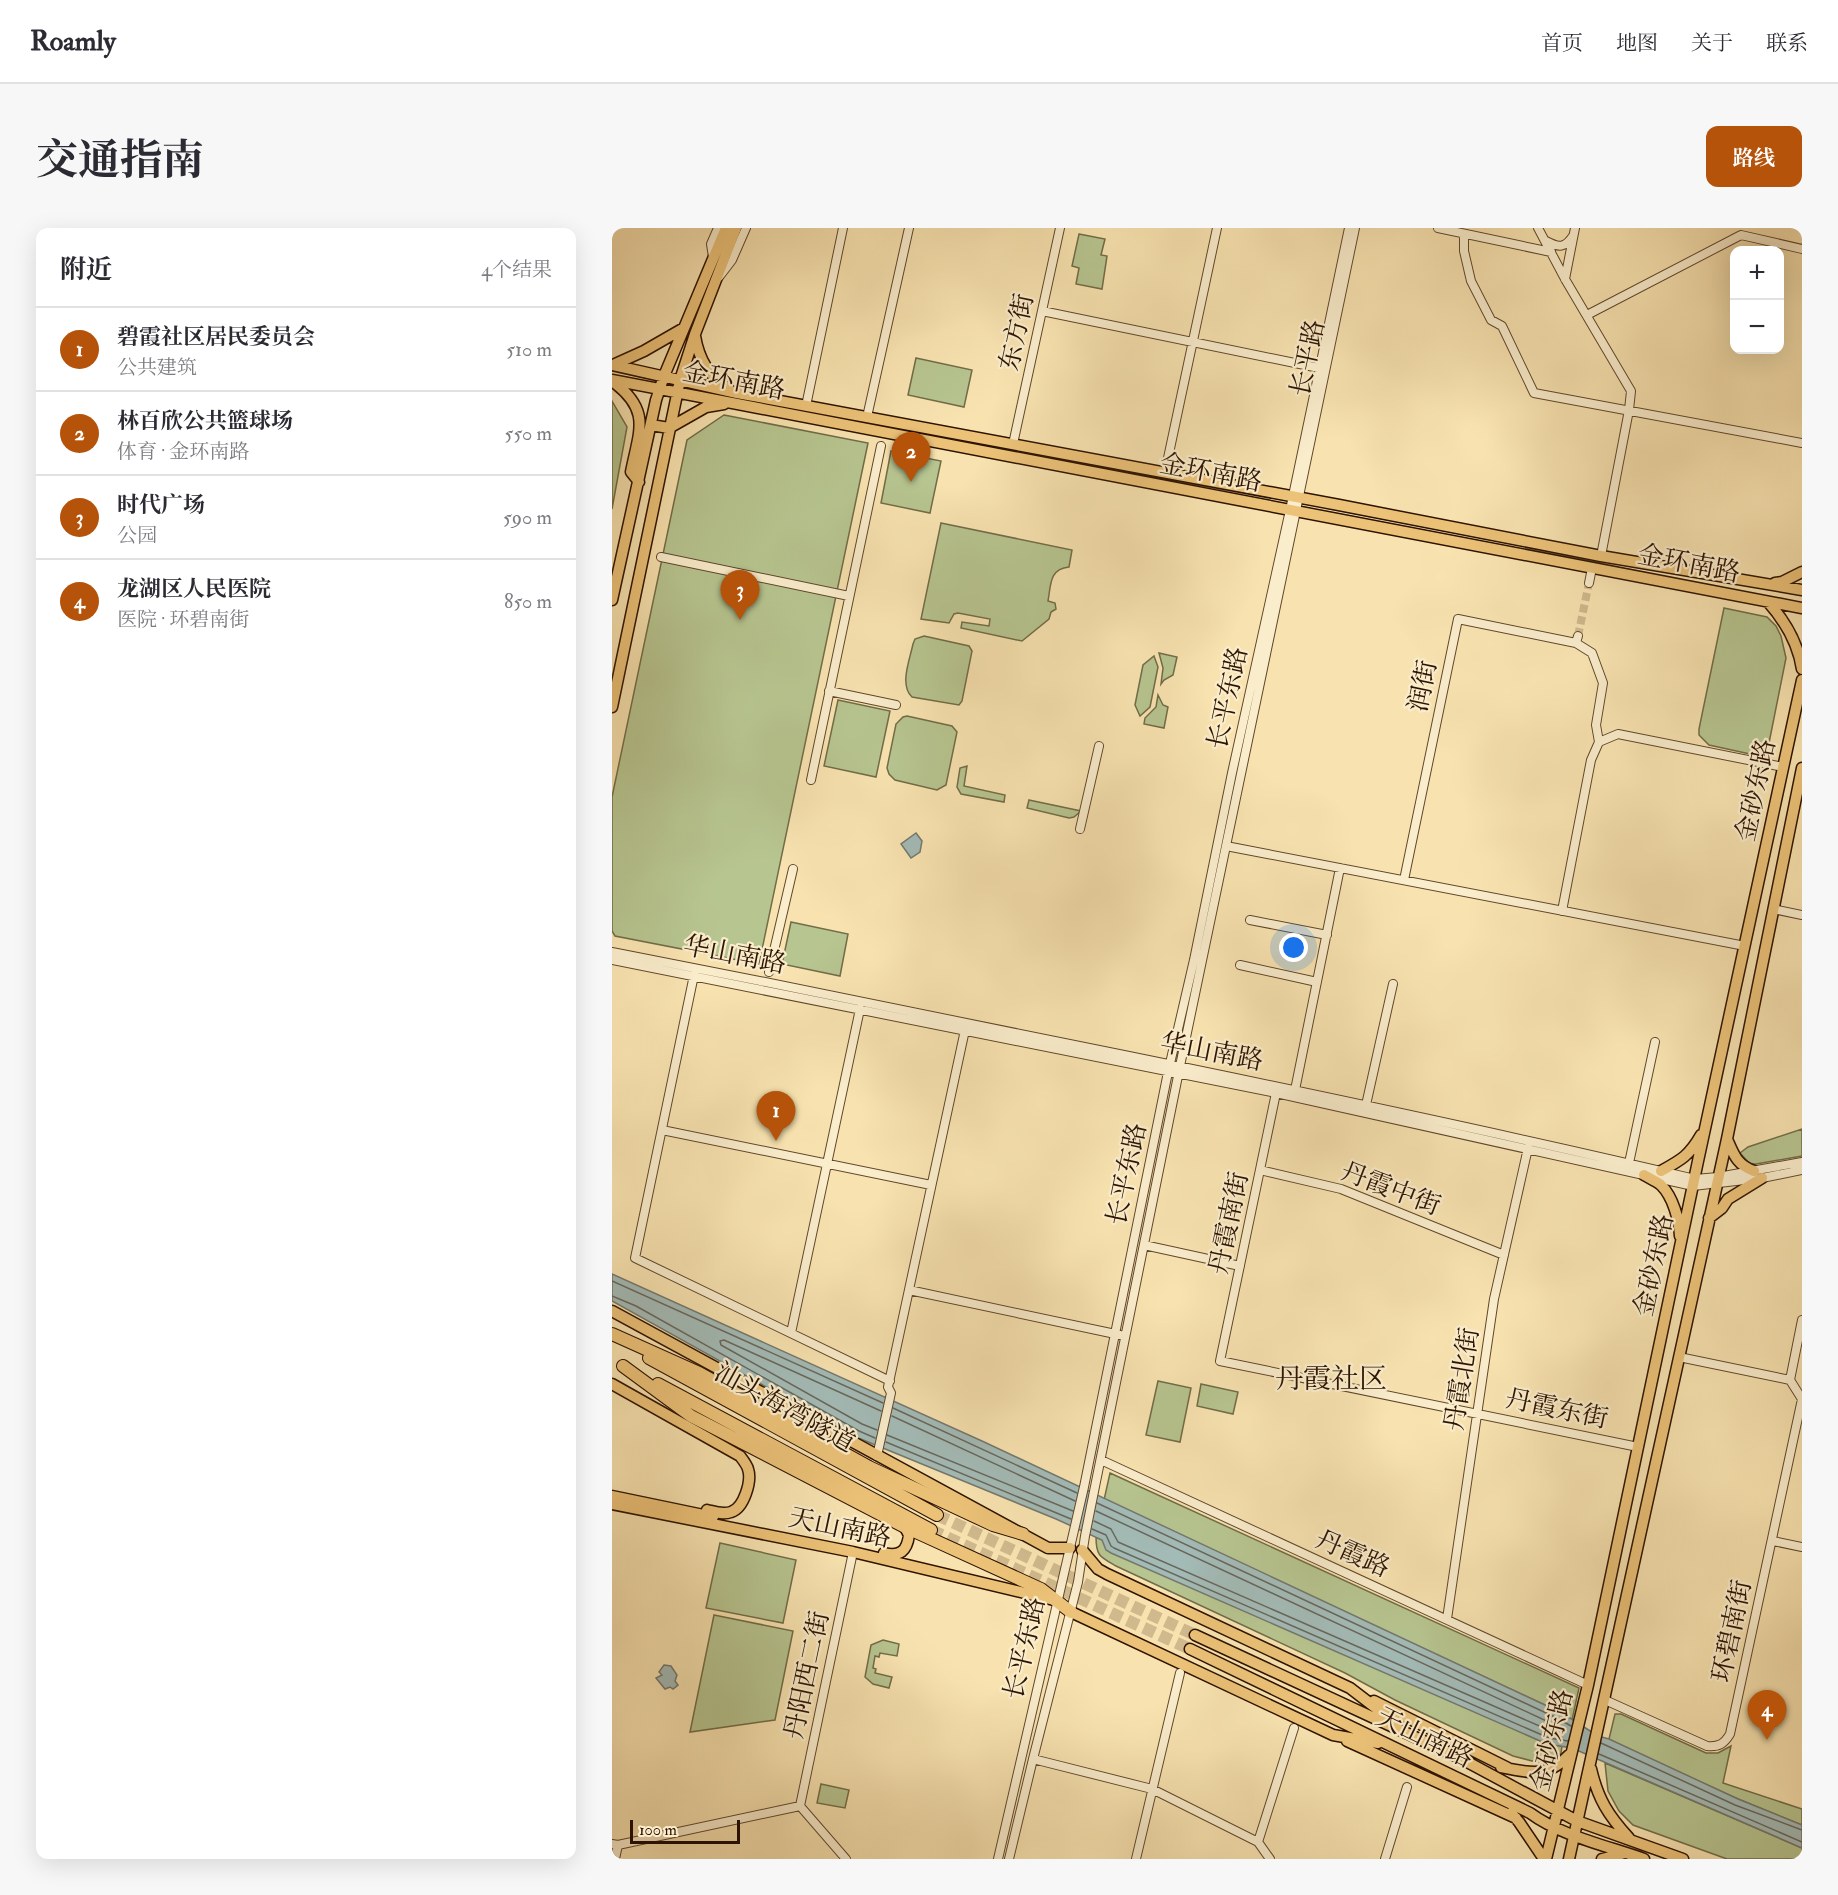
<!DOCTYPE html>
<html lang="zh">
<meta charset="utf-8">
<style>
body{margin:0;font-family:"IM FELL Double Pica","Noto Serif SC",serif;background:#f7f7f7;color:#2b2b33}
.controls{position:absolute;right:18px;top:18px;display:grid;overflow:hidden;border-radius:12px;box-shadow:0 6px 24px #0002}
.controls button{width:54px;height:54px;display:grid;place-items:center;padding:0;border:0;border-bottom:2px solid #e1e1e2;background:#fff;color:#2b2b33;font:30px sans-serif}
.scale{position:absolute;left:18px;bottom:15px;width:110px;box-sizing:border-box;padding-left:6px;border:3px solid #2d1300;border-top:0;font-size:16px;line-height:21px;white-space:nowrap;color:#2d1300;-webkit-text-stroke:4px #faedcc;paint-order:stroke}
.you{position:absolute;left:682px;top:720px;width:21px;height:21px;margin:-15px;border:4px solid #fff;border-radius:50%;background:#1a73e8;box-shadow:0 0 0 9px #1a73e833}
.badge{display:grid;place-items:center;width:39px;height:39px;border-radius:50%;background:#b45309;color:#fff;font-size:20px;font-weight:700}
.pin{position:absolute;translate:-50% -50px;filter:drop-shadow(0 2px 3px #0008)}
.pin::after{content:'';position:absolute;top:32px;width:21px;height:18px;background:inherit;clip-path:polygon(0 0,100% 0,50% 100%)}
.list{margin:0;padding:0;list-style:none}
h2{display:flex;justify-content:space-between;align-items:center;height:78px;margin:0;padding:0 24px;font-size:26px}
h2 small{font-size:20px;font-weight:400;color:#7c7c81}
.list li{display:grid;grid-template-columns:39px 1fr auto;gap:18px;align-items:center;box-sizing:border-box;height:84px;padding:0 24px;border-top:2px solid #e1e1e2}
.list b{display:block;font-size:22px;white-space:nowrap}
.list p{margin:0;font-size:20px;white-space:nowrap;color:#7c7c81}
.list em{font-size:20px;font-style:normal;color:#7c7c81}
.map{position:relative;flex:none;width:1190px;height:1631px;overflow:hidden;border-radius:12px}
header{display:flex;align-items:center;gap:36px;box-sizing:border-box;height:84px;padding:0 30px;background:#fff;border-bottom:2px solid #e1e1e2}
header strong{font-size:28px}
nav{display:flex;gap:33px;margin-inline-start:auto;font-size:21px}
.intro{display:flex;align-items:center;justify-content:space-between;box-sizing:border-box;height:144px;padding:0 36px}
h1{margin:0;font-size:42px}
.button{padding:15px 27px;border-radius:12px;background:#b45309;color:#fff;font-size:21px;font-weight:700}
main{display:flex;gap:36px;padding:0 36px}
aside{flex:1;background:#fff;border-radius:12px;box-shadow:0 6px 24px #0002}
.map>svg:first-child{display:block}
.green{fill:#b7c590;stroke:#726c48;stroke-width:1.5}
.water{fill:#a3bbb7;stroke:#74786e;stroke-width:1.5}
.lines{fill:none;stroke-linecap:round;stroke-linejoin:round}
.shore{stroke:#68675c;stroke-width:1.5}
.minor-tunnel{stroke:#cfb98d;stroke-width:8;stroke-dasharray:8 4;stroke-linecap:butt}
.highway-tunnel{stroke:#cfb98d;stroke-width:12;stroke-dasharray:12 6;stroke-linecap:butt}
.minor-casing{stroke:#60472c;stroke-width:10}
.major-casing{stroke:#2d1300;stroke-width:13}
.highway-casing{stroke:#2d1300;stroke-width:14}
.minor{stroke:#faedcc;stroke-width:8}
.major{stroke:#ecc278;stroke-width:10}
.highway{stroke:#ecc278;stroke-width:12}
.labels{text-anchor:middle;stroke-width:4.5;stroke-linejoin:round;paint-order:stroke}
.street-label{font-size:26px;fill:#2d1300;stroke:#faedcc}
.quarter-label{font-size:28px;fill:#2d1300;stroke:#faedcc}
</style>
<header>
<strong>Roamly</strong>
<nav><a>首页</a><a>地图</a><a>关于</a><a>联系</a></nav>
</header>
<div class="intro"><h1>交通指南</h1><a class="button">路线</a></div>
<main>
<aside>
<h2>附近<small>4个结果</small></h2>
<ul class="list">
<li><span class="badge">1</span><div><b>碧霞社区居民委员会</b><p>公共建筑</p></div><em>510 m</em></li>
<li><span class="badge">2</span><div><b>林百欣公共篮球场</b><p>体育 · 金环南路</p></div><em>550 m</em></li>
<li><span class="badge">3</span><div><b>时代广场</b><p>公园</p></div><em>590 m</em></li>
<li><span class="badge">4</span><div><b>龙湖区人民医院</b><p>医院 · 环碧南街</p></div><em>850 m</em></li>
</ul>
</aside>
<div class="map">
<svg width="1190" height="1631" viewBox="0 0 1190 1631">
<rect width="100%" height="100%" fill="#f8e3b0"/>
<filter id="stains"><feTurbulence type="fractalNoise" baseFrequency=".00333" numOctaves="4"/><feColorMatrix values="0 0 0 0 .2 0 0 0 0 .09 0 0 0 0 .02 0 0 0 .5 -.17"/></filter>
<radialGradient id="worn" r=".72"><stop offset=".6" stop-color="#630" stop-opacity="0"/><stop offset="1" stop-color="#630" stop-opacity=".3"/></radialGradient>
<path class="green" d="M467 6 493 11 489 27 495 28 490 61 464 56 467 40 460 38Z
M304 130 360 142 352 179 296 167Z
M0 173 15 199 0 281Z
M112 187 256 215 147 736 3 708 0 703V569L75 212Z
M279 223 329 233 318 285 269 275Z
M329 295 460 322 457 339C437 341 439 357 436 373L443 375 444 381 439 384 437 391 410 413 349 400 350 394 377 398 378 391 346 385 342 386 337 395 309 391Z
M1112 380 1155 389 1164 398 1169 408 1174 430 1157 515 1145 526H1138L1097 517 1087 507V501Z
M312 408 357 418 360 423 350 473 347 477 300 469C287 457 298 431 301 416L303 411Z
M547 425 565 429 561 447 552 452 549 456 551 440Z
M542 428 546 439 538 479 528 488 523 477 531 437Z
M546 467 551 477 556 479 552 500 532 496 533 490 544 479Z
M226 472 278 483 264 549 212 538Z
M295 488 340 498 345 504 334 557 325 562 283 552 277 546 275 540 284 496 291 489Z
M355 538 352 558 393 567 392 574 349 566 345 559 348 540Z
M417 572 469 583 462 589 457 590 415 580Z
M179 694 236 706 228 748 170 736Z
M1190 901V928L1144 936H1138L1128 925 1136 919Z
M546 1153 579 1160 568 1214 534 1207Z
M589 1156 626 1164 621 1186 585 1178Z
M498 1245 967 1460 960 1492 950 1485 492 1272Z
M484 1309 935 1516 950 1518 949 1525 941 1531 924 1534 901 1528 783 1472 733 1445 504 1338C488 1329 484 1328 484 1309Z
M108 1315 184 1332 171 1395 94 1380Z
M102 1387 181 1403 163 1492 78 1504Z
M271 1412 287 1416 285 1428 268 1425 267 1429 263 1428 261 1440 264 1441 263 1445 280 1449 277 1460 261 1456 253 1449 259 1417Z
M1003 1486H1009L1094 1525H1106L1119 1518 1111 1555 1190 1581V1597L1126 1571 1002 1515 997 1511Z
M993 1535 1190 1620V1631H1115L1021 1597 1007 1583 996 1563Z
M209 1556 237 1562 233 1580 205 1575Z"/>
<path class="water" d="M304 605 310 613 308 624 299 630 289 616Z
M0 1046 370 1213 950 1485 986 1508 997 1511 1126 1571 1190 1597V1620L960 1520 935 1516 499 1325 494 1322 490 1312 444 1291 244 1209 0 1073Z
M52 1437 59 1438 65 1447 63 1453 66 1457 61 1461 58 1459 53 1461 44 1450 50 1447 47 1444Z"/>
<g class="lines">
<path class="shore" d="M0 1053 271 1175
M0 1068 24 1078 247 1203 263 1210
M281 1180 465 1265
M280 1188 463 1273
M265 1202 250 1196 109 1117 108 1113 112 1112 269 1183
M275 1207 461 1283
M274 1214 459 1291
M485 1275 947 1491 959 1498
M482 1293 499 1301 506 1314 939 1503 945 1502 943 1497 484 1283
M480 1301 494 1307 499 1318 502 1320 937 1510 956 1513
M989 1515 1123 1577 1190 1602
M987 1526 1190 1614"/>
<path class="minor-tunnel" d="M966 408 977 355"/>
<path class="highway-tunnel" d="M325 1287 583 1407
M319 1302 578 1421"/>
<defs>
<path id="minor" d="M826 0 939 24
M926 0 953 51 1019 163 1017 182 989 328
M852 6V23L859 53 879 92 890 98 922 165 1190 215
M934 13C947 20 953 20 961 8
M101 29 99 16 106 0
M107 49 120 32 134 0
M953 51 963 0
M430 83 707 140
M975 87 1129 7 1190 21
M194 178 231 0
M255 189 297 0
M401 216 448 0
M553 244 605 0
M49 329 237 368
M977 355 980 340
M966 408 964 415 980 425 991 455 984 497 987 514
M217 463 284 477
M199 552 269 218
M468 601 487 518
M614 618 1133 718
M792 652 846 391 964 415
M1161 681 1190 687
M950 683 979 532 987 514 1006 506 1171 539
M638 692 715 707
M0 724C171 757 342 792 512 827 703 866 893 906 1083 951L1106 949 1190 934
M0 732 664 865 1081 958 1150 950 1190 942
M628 737 705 754
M157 744 181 641
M82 747 23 1030 278 1153
M683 862 728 640
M664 865 608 1133 1026 1219
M754 877 781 756
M50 902 319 957
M1017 935 1043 814
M648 942 729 961 892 1027
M532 1017 628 1038
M297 1062 508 1107
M1190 1092 1178 1152 1190 1171
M179 1105 248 781
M1067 1129 1178 1152
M265 1228 279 1165 276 1159 353 802
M489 1232 976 1457
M1161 1313 1190 1319
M835 1391 882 1071 916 920
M993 1472 1095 1518C1107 1519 1112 1516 1118 1506L1190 1171
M421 1531 540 1561 646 1614 658 1631
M188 1578 241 1324
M646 1614 682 1500
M0 1616 6 1617 188 1578 234 1631
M3 1631 6 1617
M386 1631 472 1259 556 844 582 732 620 545 678 282 737 0
M397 1631 421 1531 466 1354 473 1308 568 838 743 0
M524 1631 568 1445
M773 1631 795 1559"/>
<path id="major" d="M83 108C87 132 97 148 117 161
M0 137 125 165 727 277 989 328 1190 362
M1 137 32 123 72 100
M0 152 1190 380
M0 153C40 182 27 203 19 244L27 254
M39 197 57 200 94 179 112 176
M1163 355 1170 354 1190 344
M0 372 44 172 52 148 114 0
M1156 374C1173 393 1186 415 1190 441
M0 479 68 152 83 106 124 0
M1115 911C1122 927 1125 937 1142 943
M1049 943C1069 932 1077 928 1089 907
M1032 947C1037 950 1044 953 1049 957 1061 969 1067 991 1068 1008
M1097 990 1110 980 1116 971 1150 950
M0 1083 436 1320H458
M0 1156 128 1228C131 1232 135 1237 136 1241 140 1253 132 1280 119 1284 111 1287 103 1284 95 1282
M0 1268 101 1289
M0 1276 241 1324 442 1372
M470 1322 486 1341 495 1346 738 1460 781 1493
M272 1325C288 1329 295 1323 297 1307L293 1299
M459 1384 721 1507 766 1515
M583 1407 846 1529 965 1593 1071 1631
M578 1421 918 1585C949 1608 996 1618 1032 1631
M762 1473 896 1540
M735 1513 904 1590
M889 1539C917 1545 936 1550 957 1527
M979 1541C986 1571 996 1587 1017 1610
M899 1585 907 1594 932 1631
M934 1631 976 1457 1086 933 1190 452
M957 1631 1115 911 1190 540
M990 1631 1013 1625"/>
<path id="highway" d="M0 1106 87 1145 257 1239 381 1297 411 1306
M37 1130 325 1287
M11 1138 79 1188 293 1299 429 1361 459 1384
M46 1156 319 1302"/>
</defs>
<use href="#minor" class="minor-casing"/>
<use href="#major" class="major-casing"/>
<use href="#highway" class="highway-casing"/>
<use href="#minor" class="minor"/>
<use href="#major" class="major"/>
<use href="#highway" class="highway"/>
</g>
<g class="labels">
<g class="street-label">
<text transform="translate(404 104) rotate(-78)" y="9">东方街</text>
<text transform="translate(695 130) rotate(-78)" y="9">长平路</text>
<text transform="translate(122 152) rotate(11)" y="9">金环南路</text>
<text transform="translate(599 244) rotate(11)" y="9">金环南路</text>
<text transform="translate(1077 335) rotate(11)" y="9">金环南路</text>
<text transform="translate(810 458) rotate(-78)" y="9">润街</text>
<text transform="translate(615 470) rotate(-78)" y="9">长平东路</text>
<text transform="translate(1143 562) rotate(-78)" y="9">金砂东路</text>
<text transform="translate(123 726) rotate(11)" y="9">华山南路</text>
<text transform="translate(600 823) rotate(11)" y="9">华山南路</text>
<text transform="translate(514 946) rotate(-78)" y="9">长平东路</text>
<text transform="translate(779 960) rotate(21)" y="9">丹霞中街</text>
<text transform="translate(616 995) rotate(-78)" y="9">丹霞南街</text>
<text transform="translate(1041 1037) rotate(-78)" y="9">金砂东路</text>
<text transform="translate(849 1151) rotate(-81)" y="9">丹霞北街</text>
<text transform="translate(173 1179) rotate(29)" y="9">汕头海湾隧道</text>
<text transform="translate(945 1180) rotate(12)" y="9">丹霞东街</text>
<text transform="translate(228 1299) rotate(12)" y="9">天山南路</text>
<text transform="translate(741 1325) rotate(24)" y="9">丹霞路</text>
<text transform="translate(1119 1403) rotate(-78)" y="9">环碧南街</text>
<text transform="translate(412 1420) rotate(-77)" y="9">长平东路</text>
<text transform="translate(194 1447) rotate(-78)" y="9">丹阳西二街</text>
<text transform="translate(813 1509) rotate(26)" y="9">天山南路</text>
<text transform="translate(939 1512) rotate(-76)" y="9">金砂东路</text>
</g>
<g class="quarter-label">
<text x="719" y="1160">丹霞社区</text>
</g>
</g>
<rect width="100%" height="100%" filter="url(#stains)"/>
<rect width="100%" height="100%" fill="url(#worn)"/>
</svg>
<div class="controls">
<button>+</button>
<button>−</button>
</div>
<div class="scale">100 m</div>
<div class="you"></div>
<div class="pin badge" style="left:164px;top:913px">1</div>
<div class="pin badge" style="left:299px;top:254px">2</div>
<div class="pin badge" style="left:128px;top:392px">3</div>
<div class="pin badge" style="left:1155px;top:1512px">4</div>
</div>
</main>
